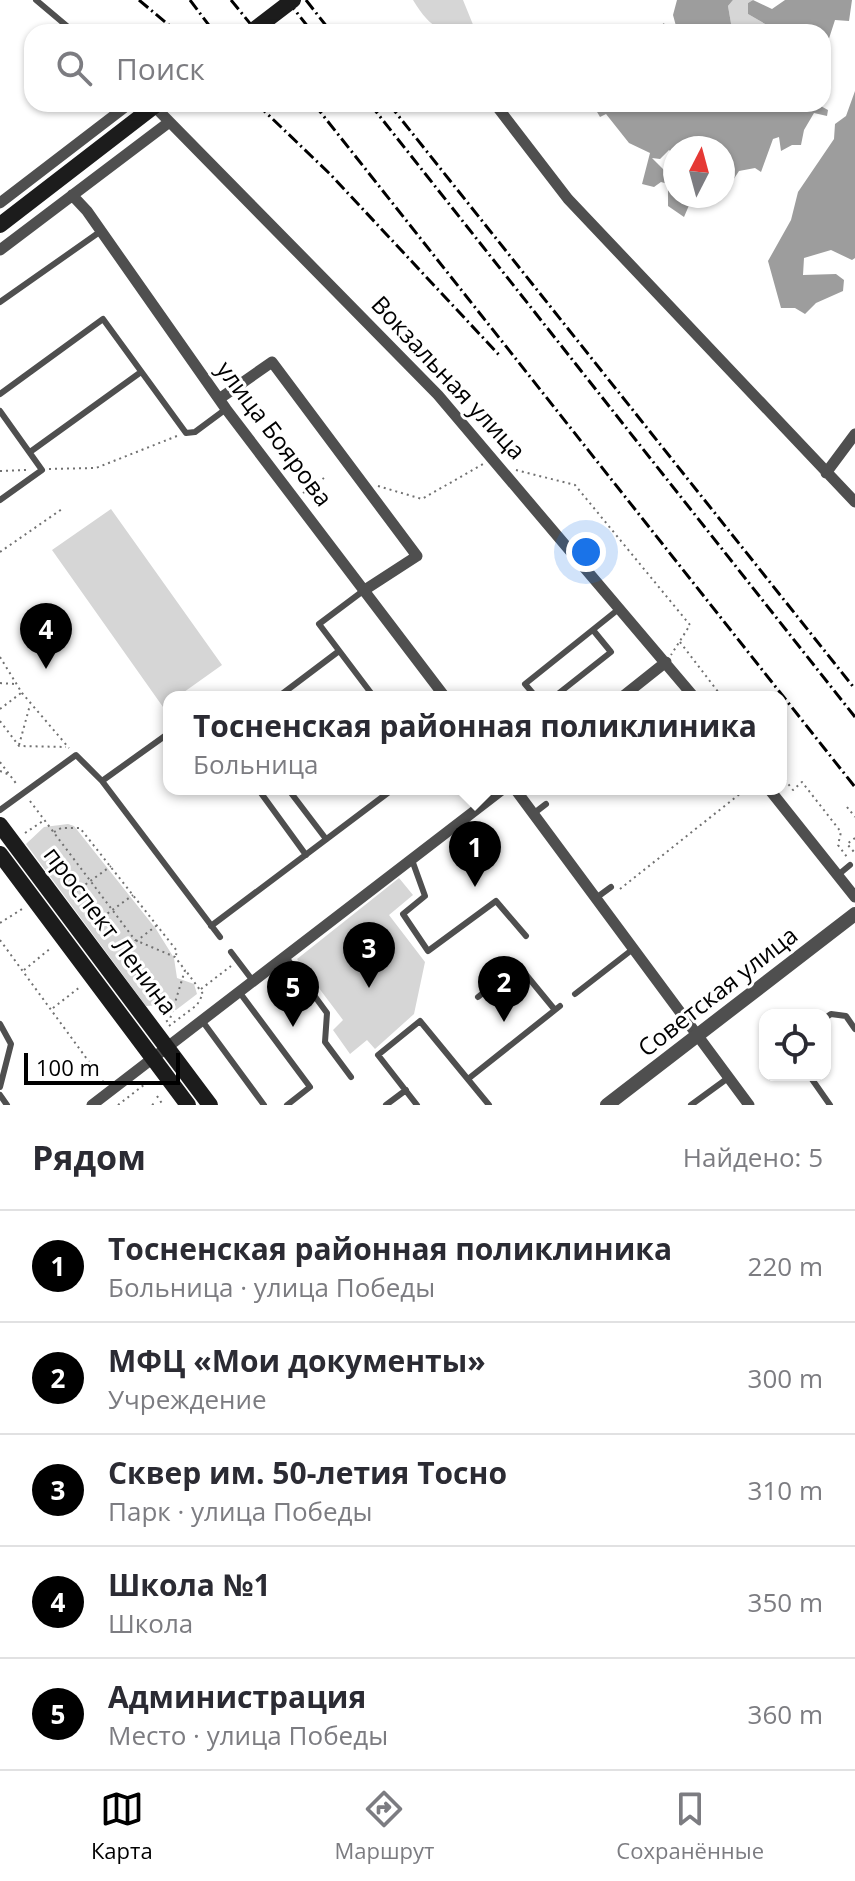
<!DOCTYPE html>
<html lang="ru">
<meta charset="utf-8">
<style>
body{margin:0;font-family:"Open Sans",sans-serif;background:#f2f2f3;color:#2b2b33}
.controls{position:absolute;right:24px;bottom:24px;display:grid;overflow:hidden;border-radius:16px;box-shadow:0 2px 6px #0004}
.controls button{width:72px;height:72px;display:grid;place-items:center;padding:0;border:0;border-bottom:2px solid #e1e1e2;background:#fff;color:#2b2b33;font:40px sans-serif}
.compass{position:absolute;left:663px;top:136px;width:72px;height:72px;border-radius:50%;background:#fff;box-shadow:0 2px 6px #0004;rotate:6deg}
.scale{position:absolute;left:24px;bottom:20px;width:156px;box-sizing:border-box;padding-left:8px;border:4px solid #000;border-top:0;font-size:22px;line-height:28px;white-space:nowrap;color:#000;-webkit-text-stroke:6px #fff;paint-order:stroke}
.you{position:absolute;left:586px;top:552px;width:28px;height:28px;margin:-20px;border:6px solid #fff;border-radius:50%;background:#1a73e8;box-shadow:0 0 0 12px #1a73e833}
.badge{display:grid;place-items:center;width:52px;height:52px;border-radius:50%;background:#000;color:#fff;font-size:26px;font-weight:700}
.pin{position:absolute;translate:-50% -66px;filter:drop-shadow(0 2px 4px #0008)}
.pin::after{content:'';position:absolute;top:42px;width:28px;height:24px;background:inherit;clip-path:polygon(0 0,100% 0,50% 100%)}
.popup{position:absolute;left:163px;top:691px;width:624px;height:104px;box-sizing:border-box;display:grid;place-content:center;border-radius:16px;background:#fff;filter:drop-shadow(0 2px 6px #0005);font-size:26px;white-space:nowrap;color:#7c7c81}
.popup b{font-size:30px;color:#2b2b33}
.popup::after{content:'';position:absolute;left:50%;top:100%;margin-left:-16px;border:16px solid transparent;border-top-color:#fff}
.list{margin:0;padding:0;list-style:none}
h2{display:flex;justify-content:space-between;align-items:center;height:104px;margin:0;padding:0 32px;font-size:34px}
h2 small{font-size:26px;font-weight:400;color:#7c7c81}
.list li{display:grid;grid-template-columns:52px 1fr auto;gap:24px;align-items:center;box-sizing:border-box;height:112px;padding:0 32px;border-top:2px solid #e1e1e2}
.list b{display:block;font-size:30px;white-space:nowrap}
.list p{margin:0;font-size:26px;white-space:nowrap;color:#7c7c81}
.list em{font-size:26px;font-style:normal;color:#7c7c81}
.icon{flex:none;width:44px;height:44px;fill:none;stroke:currentColor;stroke-width:2;stroke-linecap:round;stroke-linejoin:round}
.map{position:relative;flex:none;width:855px;height:1105px;overflow:hidden}
.search{position:absolute;background:#fff;box-shadow:0 2px 6px #0004;left:24px;right:24px;top:24px;height:88px;display:flex;align-items:center;gap:20px;box-sizing:border-box;padding:0 28px;border-radius:24px;color:#7c7c81;font-size:30px}
.sheet{height:664px;background:#fff}
nav{display:flex;justify-content:space-around;align-items:center;box-sizing:border-box;height:112px;border-top:2px solid #e1e1e2;background:#fff;font-size:22px;color:#7c7c81}
nav a{display:grid;justify-items:center;gap:4px}
nav .on{color:#000}
.map>svg:first-child{display:block}
.green{fill:#d6d6d6}
.water{fill:#9d9d9d}
.lines{fill:none;stroke-linecap:round;stroke-linejoin:round}
.path{stroke:#717171;stroke-width:2;stroke-dasharray:2 4;stroke-linecap:butt}
.service{stroke:#4f4f4f;stroke-width:6}
.minor{stroke:#4f4f4f;stroke-width:11}
.tertiary{stroke:#4f4f4f;stroke-width:14}
.secondary{stroke:#1c1c1c;stroke-width:16}
.rail{stroke:#000;stroke-width:3;stroke-dasharray:12 4 2 4;stroke-linecap:butt}
.secondary-bridge{stroke:#1c1c1c;stroke-width:16}
.labels{text-anchor:middle;stroke-width:6;stroke-linejoin:round;paint-order:stroke}
.street-label{font-size:24px;fill:#000;stroke:#fff}
</style>
<div class="map">
<svg width="855" height="1105" viewBox="0 0 855 1105">
<rect width="100%" height="100%" fill="#fff"/>
<path class="green" d="M413 0H463L476 32C441 32 432 31 413 0Z
M733 0H753L748 3V14L779 32H766L758 26 732 29 728 6Z
M111 509 222 665 177 697H169V703L163 707 52 550Z
M68 824 74 826 156 929 174 958 177 978 194 984 197 994 176 1010 161 1005 146 1006 26 844 44 827Z
M399 878 413 895 389 915 425 962 414 1014 375 1049 367 1040 350 1054 333 1030 343 1020 297 959Z"/>
<path class="water" d="M677 0H733L728 6 732 29 758 26 766 32H662L663 23 673 28 676 26 673 15Z
M753 0 772 9 785 0H852L849 21 835 20 823 57V32H779L748 14V3Z
M855 91V258L852 260 831 250 804 258 803 275 836 274 844 280 843 291 816 303 805 314 795 308H781L768 261 791 220 798 192 834 139 835 124 846 116Z
M817 104 828 110 827 116 814 113 804 130 801 145H792L781 151 779 137 773 139 761 172 755 168 739 171 726 191 723 148H675V155L669 150 660 159 652 158 665 171 664 177 675 179V196H693L684 217 668 206V184L661 182 654 187 642 184 650 153 629 143 606 114 600 117 593 105Z"/>
<g class="lines">
<path class="path" d="M49 469 96 468 177 436
M516 470 575 485 690 625 671 655
M0 471 27 470
M378 486 422 499 483 464
M303 493 324 478
M0 552 62 509
M680 642 722 697
M0 657 22 693 69 748
M0 683 15 684
M0 709 21 693
M0 721 19 746 66 747
M19 745 30 705
M0 762 18 786
M0 771 10 775
M781 775 793 790 802 782 841 832 838 845 847 857
M30 801 135 940 175 957 185 970 170 1019 164 1023
M847 807 855 817
M54 832 61 828H80L177 951 176 955
M25 833 43 821
M855 838 847 844 855 853
M620 889 746 789
M71 895 111 866
M0 923 22 909
M93 924 133 895
M0 940 103 1081
M117 956 156 926
M24 970 51 948
M201 989 231 966
M53 1008 80 987
M169 1026 197 1005 203 994 186 971
M157 1096 163 1105
M118 1105 149 1081
M152 1105 156 1102"/>
<path class="service" d="M36 0 74 32
M0 302 101 231
M0 394 103 319 186 433 195 432 226 409
M0 411 42 470 0 500
M30 452 141 372
M363 591 319 624 374 697
M278 697 339 651
M536 697 525 684 620 608
M554 697 611 652 593 630
M102 781 169 733
M258 789 306 855
M288 789 326 839
M0 810 76 755 102 781 220 937
M533 814 546 804
M412 860 425 896 403 914 428 951 496 901 526 936
M838 875 850 865
M596 898 611 887
M211 926 393 789
M231 952 253 981
M286 957 327 1013 325 1042 351 1077
M240 993 310 1087 287 1105
M575 994 633 949
M478 997 518 965 555 1010
M825 1018 831 1014 846 1016 855 1029
M203 1022 264 1105
M0 1024 11 1044 0 1087
M809 1075 830 1105
M468 1079 560 1006
M0 1095 7 1105
M386 1105 406 1090
M417 1105 378 1055 420 1021 489 1105
M691 1105 728 1078"/>
<path class="minor" d="M152 104 438 395 694 697
M495 104 568 199 855 502
M72 195 87 211 226 409 445 697
M0 203 129 104
M0 250 168 123
M219 399 272 362 417 556 363 591
M826 473 855 434
M622 697 666 662
M515 789 749 1105
M769 789 855 897
M92 1105 503 789"/>
<path class="tertiary" d="M607 1105 855 914"/>
<path class="secondary" d="M0 825 210 1105
M0 854 188 1105"/>
<path class="rail" d="M139 0 177 32
M190 0 214 32
M231 0 257 32
M287 0 312 32
M306 0 331 32
M257 104 330 174 501 357
M314 104 855 787
M370 104 855 717
M389 104 855 689"/>
<path class="secondary-bridge" d="M251 32 293 0
M0 225 157 104"/>
</g>
<g class="labels">
<g class="street-label">
<text transform="translate(448 378) rotate(47)" y="8">Вокзальная улица</text>
<text transform="translate(274 434) rotate(53)" y="8">улица Боярова</text>
<text transform="translate(110 931) rotate(53)" y="8">проспект Ленина</text>
<text transform="translate(718 992) rotate(-38)" y="8">Советская улица</text>
</g>
</g>
</svg>
<div class="controls">
<button><svg class="icon" aria-label="locate" viewBox="0 0 24 24"><circle cx="12" cy="12" r="6"/><path d="M12 2v4M12 18v4M2 12h4M18 12h4"/></svg></button>
</div>
<svg class="compass" viewBox="-18 -18 36 36"><path d="M0-13l5 13h-10z" fill="#e53935"/><path d="M0 13l5-13h-10z" fill="#7c7c81"/></svg>
<div class="scale">100 m</div>
<div class="you"></div>
<div class="pin badge" style="left:475px;top:887px">1</div>
<div class="popup"><b>Тосненская районная поликлиника</b>Больница</div>
<div class="pin badge" style="left:504px;top:1022px">2</div>
<div class="pin badge" style="left:369px;top:988px">3</div>
<div class="pin badge" style="left:46px;top:669px">4</div>
<div class="pin badge" style="left:293px;top:1027px">5</div>
<div class="search"><svg class="icon" aria-label="search" viewBox="0 0 24 24"><circle cx="10" cy="10" r="6"/><path d="M15 15l6 6"/></svg>Поиск</div>
</div>
<section class="sheet">
<h2>Рядом<small>Найдено: 5</small></h2>
<ul class="list">
<li><span class="badge">1</span><div><b>Тосненская районная поликлиника</b><p>Больница · улица Победы</p></div><em>220 m</em></li>
<li><span class="badge">2</span><div><b>МФЦ «Мои документы»</b><p>Учреждение</p></div><em>300 m</em></li>
<li><span class="badge">3</span><div><b>Сквер им. 50-летия Тосно</b><p>Парк · улица Победы</p></div><em>310 m</em></li>
<li><span class="badge">4</span><div><b>Школа №1</b><p>Школа</p></div><em>350 m</em></li>
<li><span class="badge">5</span><div><b>Администрация</b><p>Место · улица Победы</p></div><em>360 m</em></li>
</ul>
</section>
<nav>
<a class="on"><svg class="icon" aria-label="map" viewBox="0 0 24 24"><path d="M3 6l6-2 6 2 6-2v14l-6 2-6-2-6 2zM9 4v14M15 6v14"/></svg>Карта</a>
<a><svg class="icon" aria-label="directions" viewBox="0 0 24 24"><path d="M12 3l9 9-9 9-9-9zM9 14v-3h6M13 9l2 2-2 2"/></svg>Маршрут</a>
<a><svg class="icon" aria-label="saved" viewBox="0 0 24 24"><path d="M7 4h10v16l-5-4-5 4z"/></svg>Сохранённые</a>
</nav>
